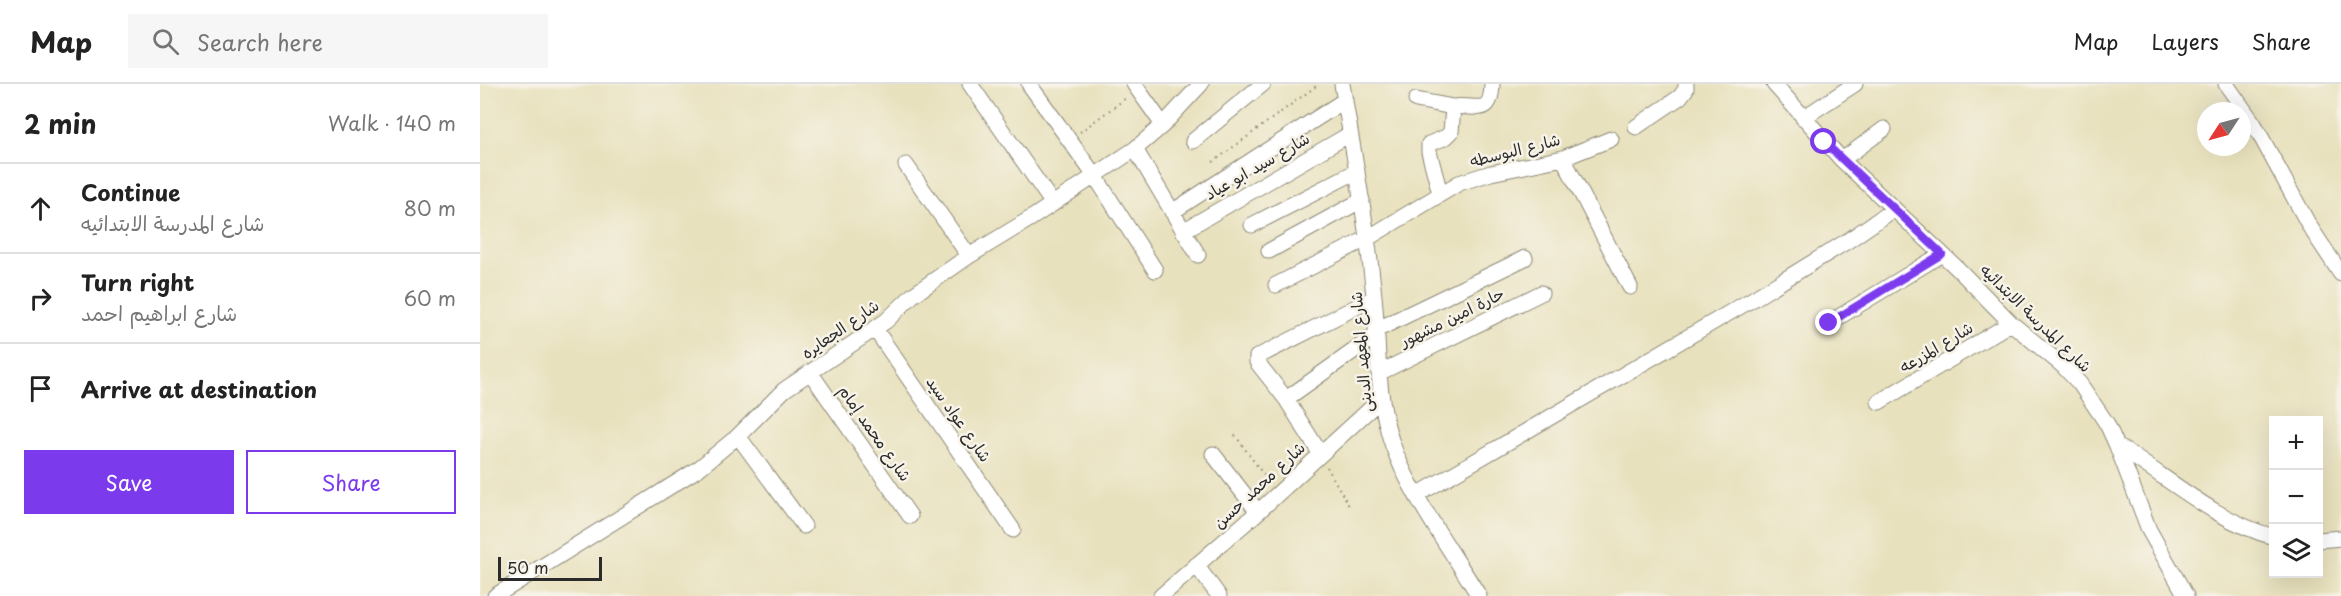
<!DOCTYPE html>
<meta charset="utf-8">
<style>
body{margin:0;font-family:"Playpen Sans","Playpen Sans Arabic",sans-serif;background:#f6f6f6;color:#222}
.controls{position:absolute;right:18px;bottom:18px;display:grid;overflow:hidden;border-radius:0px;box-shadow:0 6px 24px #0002}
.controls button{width:54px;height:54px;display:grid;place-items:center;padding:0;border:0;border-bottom:2px solid #e0e0e0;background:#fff;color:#222;font:30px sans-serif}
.compass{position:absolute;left:1717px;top:18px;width:54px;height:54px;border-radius:50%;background:#fff;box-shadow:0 6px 24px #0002;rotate:234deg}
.scale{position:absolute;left:18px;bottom:15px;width:104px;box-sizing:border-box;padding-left:6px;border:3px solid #2b2b2b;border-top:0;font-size:16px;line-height:21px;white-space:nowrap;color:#2b2b2b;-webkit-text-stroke:4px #f7f3e8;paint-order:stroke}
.stop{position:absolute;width:18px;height:18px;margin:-14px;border:4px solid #7c3aed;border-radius:50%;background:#fff}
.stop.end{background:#7c3aed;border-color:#fff;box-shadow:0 2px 6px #0008}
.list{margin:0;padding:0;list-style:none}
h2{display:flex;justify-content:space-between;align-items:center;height:78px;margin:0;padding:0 24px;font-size:26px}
h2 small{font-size:20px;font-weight:400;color:#767676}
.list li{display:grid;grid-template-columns:39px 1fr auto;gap:18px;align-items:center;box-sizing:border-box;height:90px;padding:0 24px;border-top:2px solid #e0e0e0}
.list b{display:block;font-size:22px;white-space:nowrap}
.list p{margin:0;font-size:20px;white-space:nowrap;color:#767676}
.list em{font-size:20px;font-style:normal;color:#767676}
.actions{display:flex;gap:12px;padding:18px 24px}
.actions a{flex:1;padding:14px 0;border:2px solid #7c3aed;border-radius:0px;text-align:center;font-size:21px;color:#7c3aed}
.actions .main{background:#7c3aed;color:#fff}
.icon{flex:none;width:33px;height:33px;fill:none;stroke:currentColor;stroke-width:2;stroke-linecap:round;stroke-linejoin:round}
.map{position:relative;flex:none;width:1861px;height:512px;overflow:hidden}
header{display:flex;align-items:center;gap:36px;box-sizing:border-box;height:84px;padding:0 30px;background:#fff;border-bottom:2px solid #e0e0e0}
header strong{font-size:28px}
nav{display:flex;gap:33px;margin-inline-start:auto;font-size:21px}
.search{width:420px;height:54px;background:#f6f6f6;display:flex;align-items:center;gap:15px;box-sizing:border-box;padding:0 21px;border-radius:0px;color:#767676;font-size:22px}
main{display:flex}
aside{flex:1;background:#fff}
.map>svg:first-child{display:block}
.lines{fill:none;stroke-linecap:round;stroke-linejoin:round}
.minor-casing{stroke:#8a8674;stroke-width:17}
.path{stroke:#8a8674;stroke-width:2;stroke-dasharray:1.5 4.5;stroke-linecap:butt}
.minor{stroke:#fff;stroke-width:15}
.route{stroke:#7c3aed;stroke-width:8}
.labels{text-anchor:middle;stroke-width:5;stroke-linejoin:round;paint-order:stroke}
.street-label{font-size:16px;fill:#2b2b2b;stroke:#f7f3e8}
</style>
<header>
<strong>Map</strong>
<div class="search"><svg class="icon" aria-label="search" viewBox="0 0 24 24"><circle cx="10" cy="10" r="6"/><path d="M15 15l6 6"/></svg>Search here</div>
<nav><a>Map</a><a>Layers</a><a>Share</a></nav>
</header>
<main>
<aside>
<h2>2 min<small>Walk · 140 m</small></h2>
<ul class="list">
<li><svg class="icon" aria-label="ahead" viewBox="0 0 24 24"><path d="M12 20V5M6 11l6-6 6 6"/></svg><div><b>Continue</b><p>شارع المدرسة الابتدائيه</p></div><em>80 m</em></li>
<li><svg class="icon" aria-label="right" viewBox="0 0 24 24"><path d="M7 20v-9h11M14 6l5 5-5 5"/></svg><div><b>Turn right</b><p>شارع ابراهيم احمد</p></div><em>60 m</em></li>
<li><svg class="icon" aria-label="arrive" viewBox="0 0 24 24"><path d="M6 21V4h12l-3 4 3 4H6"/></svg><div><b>Arrive at destination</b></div></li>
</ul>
<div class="actions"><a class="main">Save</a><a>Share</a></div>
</aside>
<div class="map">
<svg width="1861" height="512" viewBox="0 0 1861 512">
<rect width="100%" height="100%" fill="#f7f3e8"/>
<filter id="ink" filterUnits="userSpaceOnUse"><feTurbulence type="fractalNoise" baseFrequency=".0167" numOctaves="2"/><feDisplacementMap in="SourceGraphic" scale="12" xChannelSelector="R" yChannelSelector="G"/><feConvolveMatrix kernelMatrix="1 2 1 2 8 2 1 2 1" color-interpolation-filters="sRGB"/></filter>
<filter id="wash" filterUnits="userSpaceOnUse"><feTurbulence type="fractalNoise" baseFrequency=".008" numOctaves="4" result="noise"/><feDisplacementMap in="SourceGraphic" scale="24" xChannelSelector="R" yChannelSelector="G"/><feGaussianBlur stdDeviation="1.35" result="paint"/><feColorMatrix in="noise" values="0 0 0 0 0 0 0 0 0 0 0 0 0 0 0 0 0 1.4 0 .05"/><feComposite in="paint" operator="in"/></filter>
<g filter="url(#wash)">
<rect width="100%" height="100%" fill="#e8e1bd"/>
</g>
<g filter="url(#ink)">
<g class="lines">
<defs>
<path id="minor" d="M490 0 573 120
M549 0 615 92 675 186
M654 0 683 41
M862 0C874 71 887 141 894 212 899 259 896 307 910 353 926 405 970 464 999 512
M1294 0 1362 76 1478 185 1531 239 1583 282 1600 300 1627 340 1637 362 1669 446 1706 512
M1746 0 1774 40 1830 143 1861 190
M936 16 973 23
M1323 34 1375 0
M1156 43 1200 13 1206 5V0
M713 57 783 0
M655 65 718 171
M1083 74 1150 203
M1362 76 1404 45
M426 81 489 172
M960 109 949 68V60L966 53 971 48 973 23C997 20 1011 34 1012 0
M692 128 865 16
M772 141 877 87
M703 147 870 50
M789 167 882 116
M796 201 888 154 979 99 1011 89 1083 74 1131 55
M1349 239 1462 170
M395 245 533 446
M896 246 1045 174
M330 288 430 432
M899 289 1061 209
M806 315 896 251
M1399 318 1531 239
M258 352 324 442
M1637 362C1688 393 1735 437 1794 453
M840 369 806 315 777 278V273L894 214
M733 370 778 428
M937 411 1273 215 1369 156 1414 125
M1838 456 1861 454
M716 481 739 512
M15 512 218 385 258 352 304 306 381 254 406 237 433 211 489 172 553 133 655 65 683 41 721 0
M681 512 778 428 901 315"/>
</defs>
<use href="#minor" class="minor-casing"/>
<path class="path" d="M600 48 646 14
M733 78 839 0
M755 351 790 400
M847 383 869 422"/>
<use href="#minor" class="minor"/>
</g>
</g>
<g class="lines" filter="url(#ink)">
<path class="route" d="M1344 58 1462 170 1349 239"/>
</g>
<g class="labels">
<g class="street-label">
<text transform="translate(1035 66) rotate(-14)" y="6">شارع البوسطه</text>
<text transform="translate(777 82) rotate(-30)" y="6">شارع سيد ابو عياد</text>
<text transform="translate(972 233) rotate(-26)" y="6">حارة امين مشهور</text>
<text transform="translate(1556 234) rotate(44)" y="6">شارع المدرسة الابتدائيه</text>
<text transform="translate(360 245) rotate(-35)" y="6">شارع الجعايره</text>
<text transform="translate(1456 263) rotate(-31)" y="6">شارع المزرعه</text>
<text transform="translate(881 268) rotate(-95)" y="6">شارع المعهد الدينى</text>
<text transform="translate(479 335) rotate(55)" y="6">شارع عواد سيد</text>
<text transform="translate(395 349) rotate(55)" y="6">شارع محمد إمام</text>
<text transform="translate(779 401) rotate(-43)" y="6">شارع محمد حسن</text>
</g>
</g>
</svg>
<div class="controls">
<button>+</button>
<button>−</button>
<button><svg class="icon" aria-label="layers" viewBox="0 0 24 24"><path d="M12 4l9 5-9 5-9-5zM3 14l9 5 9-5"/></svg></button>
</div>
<svg class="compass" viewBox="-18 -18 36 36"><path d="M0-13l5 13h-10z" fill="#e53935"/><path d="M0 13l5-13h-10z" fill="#767676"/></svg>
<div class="scale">50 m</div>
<div class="stop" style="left:1344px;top:58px"></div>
<div class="stop end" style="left:1349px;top:239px"></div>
</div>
</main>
